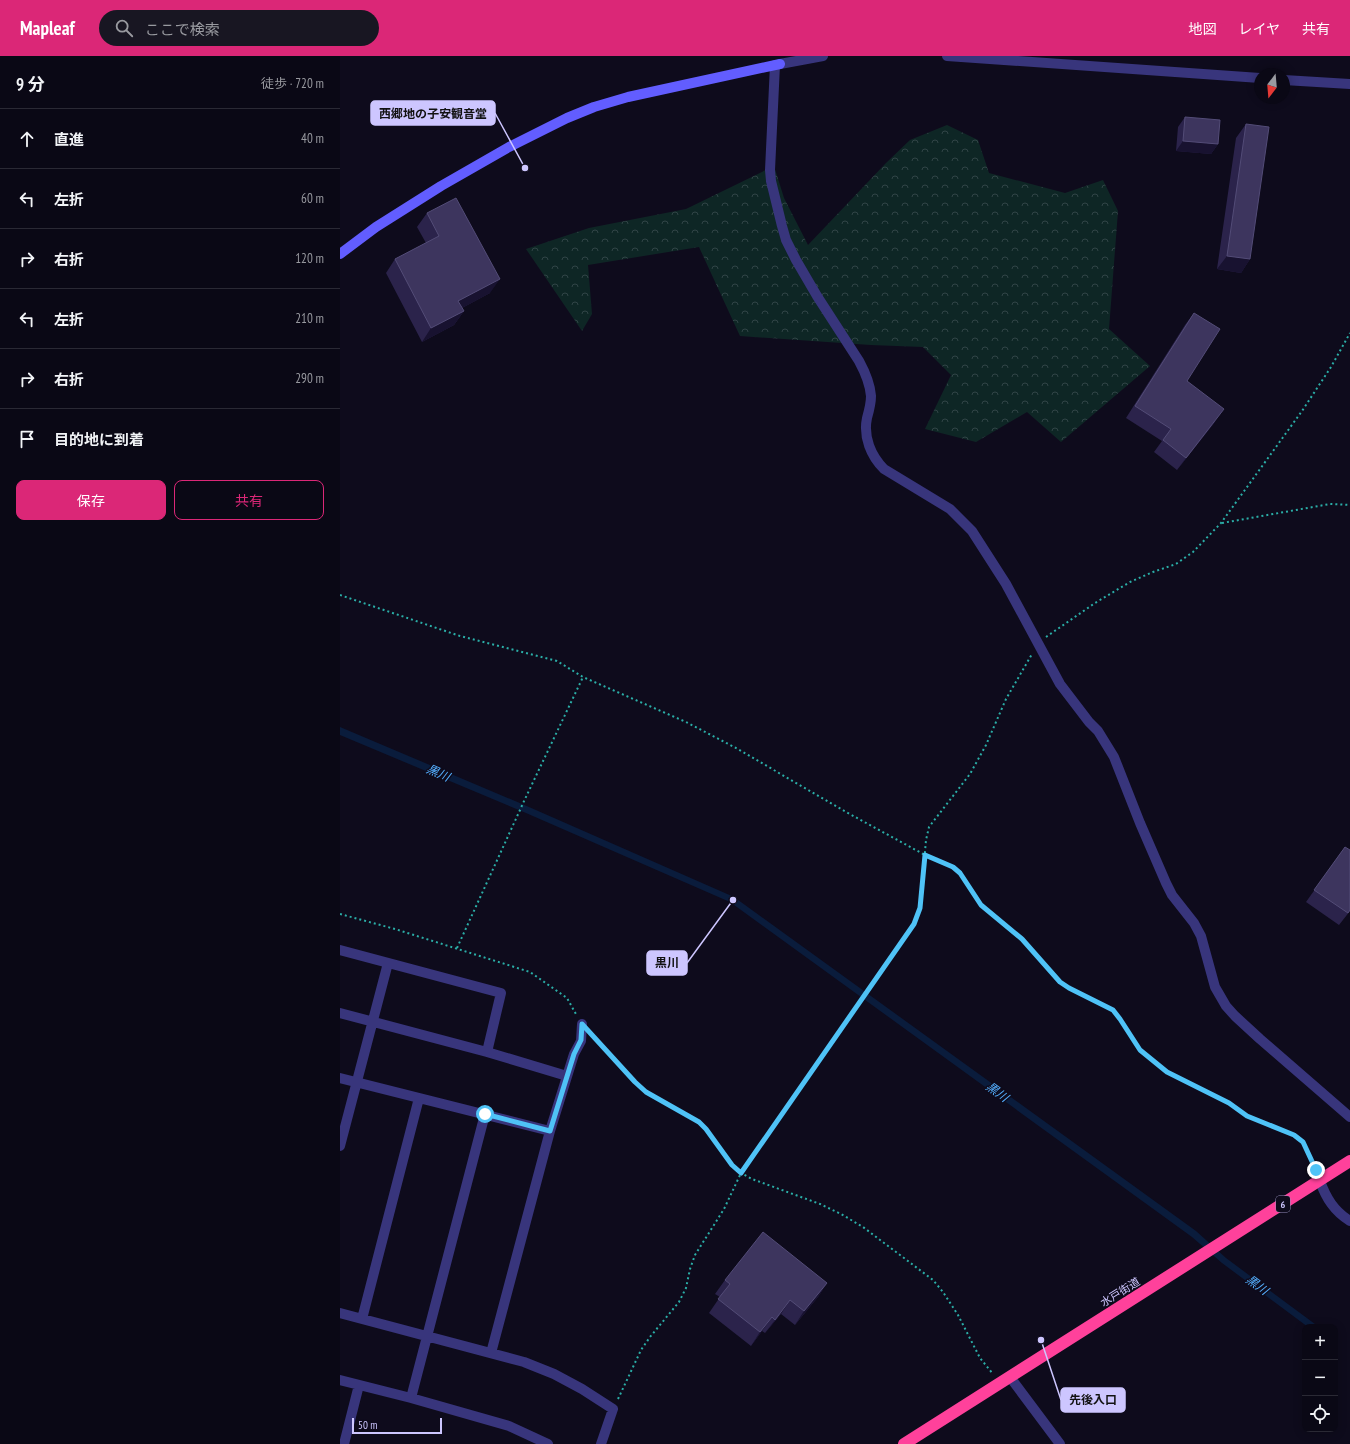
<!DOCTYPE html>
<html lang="ja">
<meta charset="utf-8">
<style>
body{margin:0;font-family:"PT Sans Narrow","Noto Sans JP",sans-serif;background:#181622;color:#f1f3f6}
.controls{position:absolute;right:12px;bottom:12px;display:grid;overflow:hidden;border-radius:8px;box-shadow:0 2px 10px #0003}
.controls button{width:36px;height:36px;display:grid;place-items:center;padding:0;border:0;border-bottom:1px solid #2a2934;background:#0a0815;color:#f1f3f6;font:20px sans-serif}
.compass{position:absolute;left:914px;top:12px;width:36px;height:36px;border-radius:50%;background:#0a0815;box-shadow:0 2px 10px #0003;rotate:196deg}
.scale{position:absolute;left:12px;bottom:10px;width:90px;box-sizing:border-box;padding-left:4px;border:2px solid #cdc6ff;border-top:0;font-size:11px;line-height:14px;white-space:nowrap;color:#cdc6ff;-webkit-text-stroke:3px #0e0b1c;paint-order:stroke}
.stop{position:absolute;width:12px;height:12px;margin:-9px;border:3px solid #4fc3f7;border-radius:50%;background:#fff}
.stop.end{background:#4fc3f7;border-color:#fff;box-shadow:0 1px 4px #0008}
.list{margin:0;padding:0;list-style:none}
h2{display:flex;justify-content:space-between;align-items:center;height:52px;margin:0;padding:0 16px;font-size:17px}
h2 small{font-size:13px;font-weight:400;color:#999aa0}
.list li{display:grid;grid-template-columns:26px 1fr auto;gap:12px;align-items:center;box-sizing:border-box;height:60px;padding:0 16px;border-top:1px solid #2a2934}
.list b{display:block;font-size:15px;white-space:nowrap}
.list em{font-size:13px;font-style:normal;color:#999aa0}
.actions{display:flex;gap:8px;padding:12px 16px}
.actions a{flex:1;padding:9px 0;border:1px solid #db2777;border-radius:8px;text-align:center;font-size:14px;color:#db2777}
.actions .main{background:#db2777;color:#fff}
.icon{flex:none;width:22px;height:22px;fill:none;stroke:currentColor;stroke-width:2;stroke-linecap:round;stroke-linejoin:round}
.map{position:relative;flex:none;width:1010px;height:1388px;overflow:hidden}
header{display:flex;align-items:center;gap:24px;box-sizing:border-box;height:56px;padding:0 20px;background:#db2777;color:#fff}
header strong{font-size:19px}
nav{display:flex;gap:22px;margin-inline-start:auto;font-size:14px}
.search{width:280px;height:36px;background:#181622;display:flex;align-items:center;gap:10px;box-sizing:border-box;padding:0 14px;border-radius:22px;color:#999aa0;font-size:15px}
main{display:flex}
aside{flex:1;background:#0a0815}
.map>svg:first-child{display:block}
.forest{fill:url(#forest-crowns)}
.water{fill:#0a1c3c}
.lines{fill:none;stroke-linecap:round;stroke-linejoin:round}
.path{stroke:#2baea7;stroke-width:2;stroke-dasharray:2 3;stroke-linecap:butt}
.street{stroke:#38357c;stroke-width:10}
.secondary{stroke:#625dff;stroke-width:10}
.highway{stroke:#ff419b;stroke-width:12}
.wall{fill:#2b234b}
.shaded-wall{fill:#181230}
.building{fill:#3d355e;stroke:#534c77}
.route{stroke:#4fc3f7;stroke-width:5}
.labels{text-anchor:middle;stroke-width:3;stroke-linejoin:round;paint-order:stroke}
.shield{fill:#0e0b1c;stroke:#948ebb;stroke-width:1}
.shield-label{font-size:10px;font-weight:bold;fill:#cdc6ff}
.street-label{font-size:11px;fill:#cdc6ff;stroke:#0e0b1c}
.water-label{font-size:12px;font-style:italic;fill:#54afff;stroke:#0e0b1c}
.leader{fill:none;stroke:#cdc6ff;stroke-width:1.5}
.callout-dot{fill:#cdc6ff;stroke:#0e0b1c;stroke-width:1.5}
.callout{fill:#cdc6ff;stroke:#cdc6ff;stroke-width:1.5}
.callout-label{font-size:12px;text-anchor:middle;font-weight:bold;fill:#111}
</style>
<header>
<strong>Mapleaf</strong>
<div class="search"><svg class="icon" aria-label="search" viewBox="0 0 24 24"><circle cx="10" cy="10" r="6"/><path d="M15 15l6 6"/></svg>ここで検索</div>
<nav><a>地図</a><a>レイヤ</a><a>共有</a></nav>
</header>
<main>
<aside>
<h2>9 分<small>徒歩 · 720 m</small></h2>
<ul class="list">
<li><svg class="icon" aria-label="ahead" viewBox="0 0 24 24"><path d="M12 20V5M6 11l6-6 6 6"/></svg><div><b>直進</b></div><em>40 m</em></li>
<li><svg class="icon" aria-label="left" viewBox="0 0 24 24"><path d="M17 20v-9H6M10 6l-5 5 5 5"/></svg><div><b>左折</b></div><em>60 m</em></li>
<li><svg class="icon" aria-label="right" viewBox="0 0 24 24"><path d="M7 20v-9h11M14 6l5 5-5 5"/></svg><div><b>右折</b></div><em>120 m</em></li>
<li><svg class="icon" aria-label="left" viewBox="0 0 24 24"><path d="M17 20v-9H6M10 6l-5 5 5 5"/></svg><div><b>左折</b></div><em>210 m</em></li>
<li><svg class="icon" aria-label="right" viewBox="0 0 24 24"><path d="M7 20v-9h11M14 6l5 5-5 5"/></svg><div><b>右折</b></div><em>290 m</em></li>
<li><svg class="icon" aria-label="arrive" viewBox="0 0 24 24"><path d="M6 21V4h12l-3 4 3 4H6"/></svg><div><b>目的地に到着</b></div></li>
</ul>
<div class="actions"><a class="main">保存</a><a>共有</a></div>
</aside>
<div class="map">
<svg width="1010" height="1388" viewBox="0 0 1010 1388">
<defs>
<pattern id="forest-crowns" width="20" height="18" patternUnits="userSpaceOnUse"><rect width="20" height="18" fill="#0e2625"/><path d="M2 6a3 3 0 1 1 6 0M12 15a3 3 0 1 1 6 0" fill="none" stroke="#304446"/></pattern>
</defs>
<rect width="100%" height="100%" fill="#0e0b1c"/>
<path class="forest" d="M607 69 638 84 649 117 725 137 763 124 778 155 769 273 810 310 721 386 687 356 636 386 585 373 611 319 583 291 531 289 400 280 359 191 248 209 252 258 242 275 186 193 249 172 346 153 434 110 444 142 468 189 546 107 570 84Z"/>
<path class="water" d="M0 671 189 751 394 841 856 1175 886 1202 979 1271H968L882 1207 852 1181 390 846 186 757 0 679Z"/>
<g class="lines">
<path class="path" d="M882 467 990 448 1010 449
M0 539 120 580 217 605 243 621 346 666 396 692 506 756 585 799 613 811 620 817 641 849 682 883 720 926 729 932 773 954 780 963 800 995 811 1004 827 1016 889 1047 907 1060 954 1079 963 1085 975 1112
M706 581 755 547 790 526 813 516 836 508 853 496 881 467 962 355 991 311 1010 277
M0 858 55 873 190 916 227 942 237 960
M117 892 185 743 243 621
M252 979 295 1026 306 1036 359 1066 367 1073 392 1109 401 1117 412 1123 480 1148 501 1158 523 1171 593 1224 603 1236 618 1259 640 1302 653 1318
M278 1343 301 1294 310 1281 339 1246 346 1232 350 1213 355 1199 384 1153 401 1117 574 868 580 853 586 784 589 771 630 718 646 689 666 643 692 598"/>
<path class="street" d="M607 0 920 22
M440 8 483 0
M435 9 430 114 431 125 442 170 446 184 456 204 477 240 519 305C525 316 530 327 531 340 531 348 529 355 527 362 523 381 531 400 544 413L610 453 632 475 666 528 720 628 749 666 758 675 774 701 800 767 826 827 832 839 854 867 861 880 875 931 886 950 895 960 920 983 1010 1061
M944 24 1010 28
M0 894 161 937 147 996
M0 957 147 996 227 1020
M0 1022 210 1075
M0 1090 48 907
M980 1125C986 1142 994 1155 1010 1165
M0 1257 184 1306 214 1318 242 1333 273 1353 261 1388
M22 1263 79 1042
M151 1297 210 1075 234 998 241 985 242 968
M670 1321 720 1388
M0 1324 71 1342 169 1370 208 1388
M71 1342 145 1058
M4 1388 19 1329"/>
<path class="secondary" d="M0 198 36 171 101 130 169 91 227 62 254 51 288 41 440 8"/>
<path class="highway" d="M564 1388 1010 1105"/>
</g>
<path class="wall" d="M845 61 878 88 871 98 836 95 838 71Z
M906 68 910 203 901 217 877 213 896 82Z
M87 157 150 237 122 252 124 255 114 269 82 286 46 217 55 203 86 187 77 171Z
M854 257 847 325 875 366 837 414 814 396 822 385 786 362 845 269Z
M1005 791 1010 855 999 869 966 846Z
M385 1224 487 1227 478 1241 455 1269 441 1258 425 1277 422 1275 411 1290 369 1257 380 1241 375 1238Z"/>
<path class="shaded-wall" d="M843 85 878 88 871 98 836 95Z
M887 200 910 203 901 217 877 213Z
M160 223 150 237 109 259 118 245Z
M124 255 114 269 82 286 91 272Z
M884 353 875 366 837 414 846 402Z
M487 1227 478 1241 455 1269 464 1255Z
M450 1244 441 1258 425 1277 435 1264Z
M432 1261 422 1275 411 1290 420 1276Z"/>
<path class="building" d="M845 61 880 64 878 88 843 85Z
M906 68 929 71 910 203 887 200Z
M116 142 160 223 118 245 124 255 91 272 55 203 99 180 87 157Z
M854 257 880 273 847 325 884 353 846 402 823 384 831 373 795 350Z
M1005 791 1010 794V854L1008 857 974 834Z
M423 1176 487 1227 464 1255 450 1244 435 1264 432 1261 420 1276 378 1243 390 1228 385 1224Z"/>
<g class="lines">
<path class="route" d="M145 1058 210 1075 234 998 241 984 242 968 295 1026 306 1036 359 1066 366 1073 392 1109 401 1117 574 868 580 852 585 799 613 811 620 817 641 849 682 883 720 926 729 932 773 954 780 963 800 994 827 1016 889 1047 907 1060 954 1079 963 1086 976 1114"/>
</g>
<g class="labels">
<rect class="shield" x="936" y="1140" width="14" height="16" rx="3"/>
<g class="shield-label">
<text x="943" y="1152">6</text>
</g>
<g class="street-label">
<text transform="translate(780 1236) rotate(-32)" y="4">水戸街道</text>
</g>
<g class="water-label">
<text transform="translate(98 717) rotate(23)" y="4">黒川</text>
<text transform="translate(657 1036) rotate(36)" y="4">黒川</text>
<text transform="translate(917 1229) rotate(36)" y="4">黒川</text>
</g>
</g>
<path class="leader" d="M185 112L155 57M393 844L347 907M701 1284L721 1344"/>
<g class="callout-dot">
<circle cx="185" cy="112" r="4"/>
<circle cx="393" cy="844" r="4"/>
<circle cx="701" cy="1284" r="4"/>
</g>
<g class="callout">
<rect x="31" y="45" width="124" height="24" rx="4"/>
<rect x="307" y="895" width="40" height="24" rx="4"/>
<rect x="721" y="1332" width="64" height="24" rx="4"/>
</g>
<g class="callout-label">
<text x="93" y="62">西郷地の子安観音堂</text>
<text x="327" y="911">黒川</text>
<text x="753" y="1348">先後入口</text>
</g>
</svg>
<div class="controls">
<button>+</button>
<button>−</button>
<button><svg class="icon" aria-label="locate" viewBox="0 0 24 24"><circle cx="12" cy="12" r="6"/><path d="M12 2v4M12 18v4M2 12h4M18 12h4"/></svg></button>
</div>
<svg class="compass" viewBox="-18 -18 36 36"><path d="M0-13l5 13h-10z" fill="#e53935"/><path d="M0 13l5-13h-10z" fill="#999aa0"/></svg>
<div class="scale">50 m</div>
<div class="stop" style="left:145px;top:1058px"></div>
<div class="stop end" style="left:976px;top:1114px"></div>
</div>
</main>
